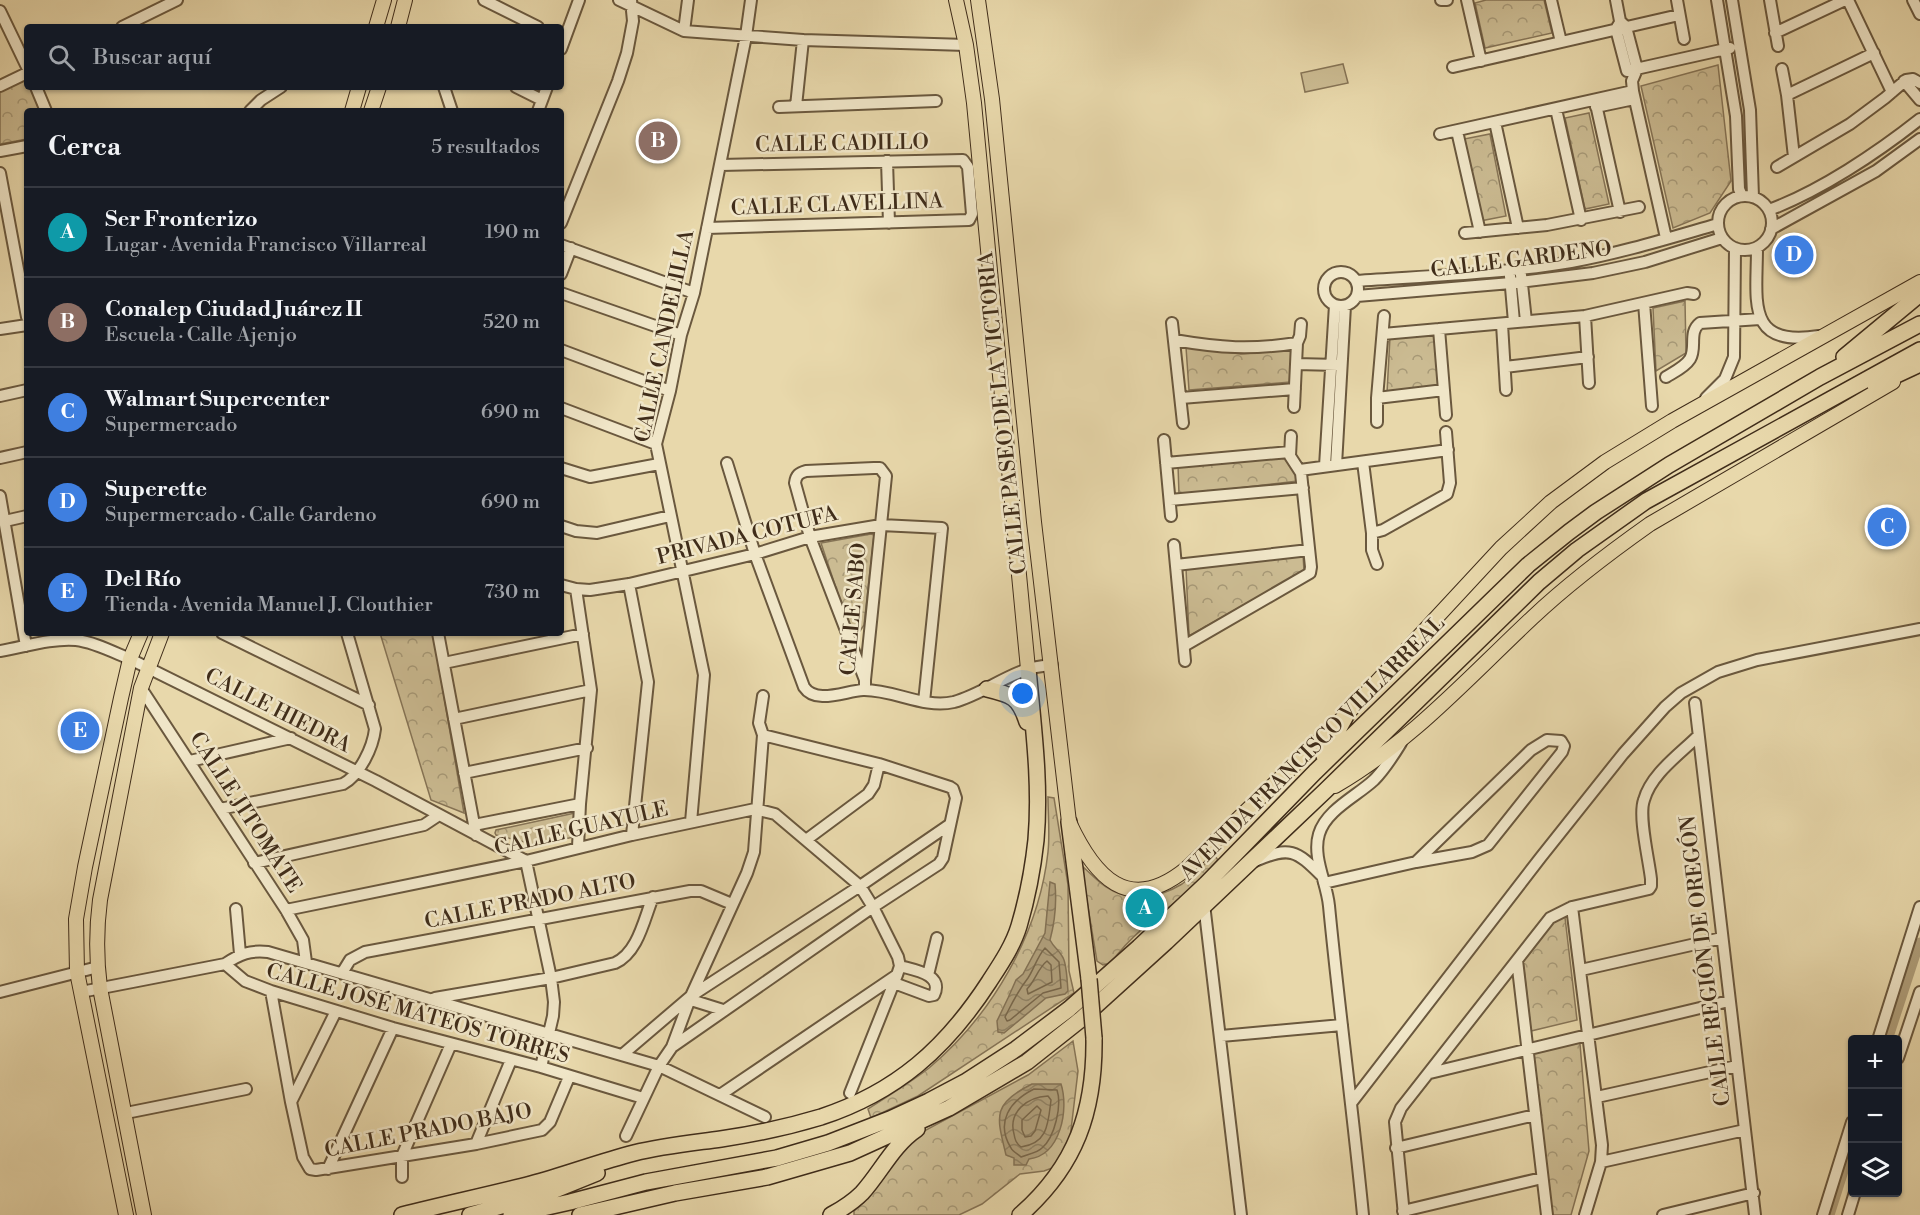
<!DOCTYPE html>
<html lang="es">
<meta charset="utf-8">
<style>
body{margin:0;font-family:"Libre Bodoni",serif;background:#242831;color:#f1f3f6}
.controls{position:absolute;right:18px;bottom:18px;display:grid;overflow:hidden;border-radius:6px;box-shadow:0 2px 4px #0004}
.controls button{width:54px;height:54px;display:grid;place-items:center;padding:0;border:0;border-bottom:2px solid #363941;background:#171b24;color:#f1f3f6;font:30px sans-serif}
.you{position:absolute;left:1023px;top:694px;width:21px;height:21px;margin:-15px;border:4px solid #fff;border-radius:50%;background:#1a73e8;box-shadow:0 0 0 9px #1a73e833}
.badge{display:grid;place-items:center;width:39px;height:39px;border-radius:50%;background:#0f766e;color:#fff;font-size:20px;font-weight:700}
.pin{position:absolute;translate:-50% -50%;border:3px solid #fff;box-shadow:0 2px 6px #0006}
.list{margin:0;padding:0;list-style:none}
h2{display:flex;justify-content:space-between;align-items:center;height:78px;margin:0;padding:0 24px;font-size:26px}
h2 small{font-size:20px;font-weight:400;color:#9ea1a6}
.list li{display:grid;grid-template-columns:39px 1fr auto;gap:18px;align-items:center;box-sizing:border-box;height:90px;padding:0 24px;border-top:2px solid #363941}
.list b{display:block;font-size:22px;white-space:nowrap}
.list p{margin:0;font-size:20px;white-space:nowrap;color:#9ea1a6}
.list em{font-size:20px;font-style:normal;color:#9ea1a6}
.icon{flex:none;width:33px;height:33px;fill:none;stroke:currentColor;stroke-width:2;stroke-linecap:round;stroke-linejoin:round}
.map{position:relative;flex:none;width:1920px;height:1215px;overflow:hidden}
.search{position:absolute;background:#171b24;box-shadow:0 2px 4px #0004;left:24px;top:24px;width:540px;height:66px;display:flex;align-items:center;gap:15px;box-sizing:border-box;padding:0 21px;border-radius:6px;color:#9ea1a6;font-size:22px}
.panel{position:absolute;background:#171b24;box-shadow:0 2px 4px #0004;left:24px;top:108px;width:540px;height:528px;border-radius:6px}
.map>svg:first-child{display:block}
.grass{fill:#cbbb92;stroke:#867456;stroke-width:1.5}
.forest{fill:url(#forest-crowns);stroke:#867456;stroke-width:1.5}
.water{fill:url(#water-waves);stroke:#837154;stroke-width:1.5}
.lines{fill:none;stroke-linecap:round;stroke-linejoin:round}
.shore{stroke:#78664a;stroke-width:1.5}
.canal{stroke:#af9e7a;stroke-width:9}
.minor-casing{stroke:#6a583e;stroke-width:14}
.major-casing{stroke:#402d1a;stroke-width:16}
.highway-casing{stroke:#402d1a;stroke-width:18}
.minor{stroke:#f0e6c8;stroke-width:10}
.major{stroke:#e8d8ab;stroke-width:14}
.highway{stroke:#e8d8ab;stroke-width:15}
.highway-bridge-casing{stroke:#402d1a;stroke-width:18;stroke-linecap:butt}
.highway-bridge{stroke:#e8d8ab;stroke-width:15}
.labels{text-anchor:middle;stroke-width:5;stroke-linejoin:round;paint-order:stroke}
.street-label{font-size:21px;fill:#402d1a;stroke:#f0e6c8}
</style>
<div class="map">
<svg width="1920" height="1215" viewBox="0 0 1920 1215">
<defs>
<pattern id="forest-crowns" width="20" height="18" patternUnits="userSpaceOnUse" patternTransform="scale(1.5)"><rect width="20" height="18" fill="#cbbb92"/><path d="M2 6a3 3 0 1 1 6 0M12 15a3 3 0 1 1 6 0" fill="none" stroke="#a69876"/></pattern>
<pattern id="water-waves" width="16" height="10" patternUnits="userSpaceOnUse" patternTransform="scale(1.5)"><rect width="16" height="10" fill="#af9e7a"/><path d="M0 5q4-4 8 0t8 0" fill="none" stroke="#908163"/></pattern>
</defs>
<rect width="100%" height="100%" fill="#e8d8ab"/>
<filter id="stains"><feTurbulence type="fractalNoise" baseFrequency=".00333" numOctaves="4"/><feColorMatrix values="0 0 0 0 .2 0 0 0 0 .09 0 0 0 0 .02 0 0 0 .5 -.17"/></filter>
<radialGradient id="worn" r=".72"><stop offset=".6" stop-color="#630" stop-opacity="0"/><stop offset="1" stop-color="#630" stop-opacity=".3"/></radialGradient>
<path class="grass" d="M1343 64 1348 83 1305 92 1301 73Z"/>
<path class="forest" d="M1486 0H1544L1552 33 1485 48 1475 3Z
M1718 65 1731 181 1710 213 1673 228 1641 86Z
M27 79V87H31L41 111H27V139L0 144V92Z
M1589 113 1609 204 1585 209 1565 118Z
M1490 134 1506 216 1480 221 1464 139Z
M1685 301 1686 353 1656 371 1653 308Z
M1435 335 1438 386 1387 393 1390 337Z
M1186 347 1241 354 1291 350V382L1189 390Z
M1287 456 1298 481 1179 495 1178 465Z
M871 534 874 535 864 625 860 631 855 632 850 630 821 543Z
M1303 554 1304 571 1189 636 1186 568Z
M380 633H433L464 813 431 800Z
M1048 797 1054 798 1068 885 1069 971 1074 993 918 1096 871 1118 868 1109C888 1096 910 1083 929 1068 992 1015 1039 934 1048 852 1050 834 1048 815 1048 797Z
M575 813 574 837 537 845 496 835 495 833 496 830Z
M1214 855 1218 860C1207 872 1195 887 1182 897 1157 916 1129 937 1111 963L1103 965 1097 961 1081 865C1089 872 1097 881 1106 887 1129 903 1159 898 1182 884 1193 876 1204 865 1214 855Z
M1564 909 1577 1020 1531 1031 1522 952Z
M1579 1032 1589 1151 1571 1215H1551L1532 1044Z
M1073 1041 1078 1071 1070 1138 1055 1167 1044 1171 1020 1174 982 1204 959 1215H854V1211L864 1202 913 1137 1028 1075Z"/>
<path class="water" d="M1050 882 1055 884C1057 905 1055 921 1050 940 1054 948 1059 950 1062 956 1067 962 1067 982 1068 991L1065 994 1046 998 1004 1033 998 1032 997 1021 1008 998 1016 980 1023 974 1045 933Z
M1032 1084H1061C1069 1109 1061 1155 1029 1159L1026 1165H1014V1158L1006 1155C997 1117 991 1104 1032 1084Z"/>
<g class="lines">
<path class="shore" d="M1045 948 1059 962 1061 988 1043 993 1010 1020 1007 1021 1005 1017C1013 1001 1017 992 1028 978 1034 969 1037 957 1045 948Z
M1047 961 1051 965 1052 982 1028 994 1027 989C1035 981 1038 968 1047 961Z
M1034 1089 1057 1090C1062 1105 1055 1137 1042 1148 1037 1153 1028 1154 1021 1157 1018 1154 1013 1152 1011 1148 995 1122 1010 1101 1034 1089Z
M1048 1096 1051 1100C1048 1124 1048 1143 1021 1147 1016 1143 1015 1140 1014 1134 1008 1112 1027 1097 1048 1096Z
M1037 1106 1041 1110 1035 1131 1031 1136 1025 1137 1022 1130V1120Z"/>
<path class="canal" d="M1888 1040 1920 942
M1830 1215 1852 1146"/>
<defs>
<path id="minor" d="M484 0 538 27
M619 0 684 31 803 40 966 45
M1441 0H1447
M1467 0 1481 61
M1551 0 1561 42
M1616 0 1620 21 1626 27 1637 69 1632 81 1633 91 1666 238
M1677 0 1684 39
M1717 0 1736 116 1739 189 1742 196
M1732 0 1750 110 1753 197
M1770 0 1778 46
M1848 0 1892 92
M1913 0 1920 14
M0 11 27 67
M1619 24 1616 29 1627 71
M122 27 177 0
M684 31 688 0
M1775 33 1845 0
M561 49 579 0
M1453 67 1679 15
M1782 69 1787 95 1794 157
M1627 71 1730 48
M1904 81 1920 100
M0 86 27 73
M36 87 46 111
M444 87 452 111
M516 87 542 100
M1787 95 1874 53
M1595 100 1620 212
M796 106 803 40
M779 107 936 101
M1596 107 1634 99
M1556 109 1581 220
M250 111 261 100 281 87
M538 111 547 87
M1495 122 1518 228
M1457 131 1480 232
M1440 134 1633 91
M0 151 27 146
M887 161 889 223
M1777 167 1850 124 1885 98 1906 80 1913 79 1920 83
M0 173 27 317
M1718 223a27 27 0 1 1 54 0a27 27 0 1 1-54 0Z
M1769 210C1820 191 1877 153 1920 119
M561 223 618 81 627 53 633 21 631 0
M707 228 969 220 972 214 968 167 963 160 721 165
M1771 229 1876 171 1920 139
M1465 233 1547 225 1639 207
M561 245 694 293
M1757 248C1757 301 1745 348 1819 336
M1324 289a17 17 0 1 1 34 0a17 17 0 1 1-34 0Z
M561 274 571 248
M1521 275 1526 321
M1510 276 1514 322
M1356 281C1427 276 1500 274 1571 262 1621 253 1669 238 1718 224
M561 293 681 335
M1357 296 1511 283 1593 273 1645 262 1722 238
M1644 303 1652 406
M1585 316 1589 383
M1172 323 1183 423
M1502 324 1506 390
M0 329 27 325
M1439 329 1446 415
M1383 334 1585 316 1687 293 1694 294
M1174 340C1221 348 1250 350 1297 343
M561 350 670 391
M1296 364 1338 365
M1505 367 1588 357
M1666 377C1674 372 1685 367 1690 359 1697 348 1688 332 1700 323L1760 319
M0 396 27 390
M1181 398 1295 389
M1377 398 1444 390
M1706 398 1725 379 1734 357 1735 248
M1294 407 1297 343 1300 336 1301 324
M561 408 656 444
M1377 422V398L1384 316
M1164 440 1171 516
M0 458 27 452
M1363 462 1372 533V550L1377 564
M727 463 755 554 804 687C816 705 845 691 863 690 893 689 923 709 954 702 979 695 1000 679 1025 670 1033 667 1043 666 1052 665
M1166 463 1290 452
M1336 465 1345 306
M1325 466 1335 305
M561 468 590 477 659 464
M1300 470 1448 450
M0 496 26 646
M1170 500 1303 488
M5 521 27 516
M561 526 576 531 597 533 670 516
M1372 533 1383 530 1447 494 1450 483 1446 432
M1174 545 1185 661
M1176 565 1309 550
M629 584 648 682 632 835
M561 585 576 589 590 590 629 584 755 554 810 537 881 525 942 528 924 702
M576 589 591 690 580 804 578 847
M222 633 369 705
M438 633 476 835
M1184 646 1310 573 1311 567 1301 473 1290 456 1291 436
M0 651C24 647 51 638 76 640 94 642 113 652 130 659L376 781 526 861 551 978 554 1002 553 1016 541 1067
M444 663 583 634
M865 680 810 537 795 483C796 475 799 473 806 471L874 468H880L886 476 865 680V690
M141 688 286 910 303 940 306 962
M1695 703 1755 1215
M454 719 591 690
M190 761 291 738
M464 773 587 748
M220 809 343 784C360 775 373 747 375 729L347 633
M691 822 704 675 656 444 670 391 681 335 694 293 746 36 751 0
M474 825 580 804
M806 840 868 794 874 785 879 764
M1255 861C1290 846 1296 850 1322 876
M254 863 424 825 439 815
M1324 883 1416 862 1472 852 1488 845 1562 752 1564 746 1561 741 1547 740 1531 750 1416 862
M1204 904 1241 1215
M1572 907 1602 1145 1601 1162 1585 1215
M236 909 240 954
M286 910 526 861 632 835 755 809 775 814 860 886 873 907 898 957 900 966 897 975 850 1093
M1517 960 1547 1215
M225 964 245 981 271 991 393 1028 541 1067 643 1098
M1581 970 1722 938
M342 973 350 960 365 952 690 891H701L732 904
M928 975 937 938
M894 983 929 996 934 995C944 974 914 970 900 966
M271 991 291 1102 303 1157 310 1169 316 1170 476 1144 542 1130 550 1122 569 1077
M0 992 98 967
M81 992 225 964C240 954 250 950 268 952L659 1066 765 1117
M435 998 551 978 615 963C638 953 644 919 653 897
M691 1000 723 1010
M1221 1036 1342 1025
M1878 1040 1920 907
M672 1047 691 996 747 873 754 852 763 735 759 723 763 696
M622 1055 691 996 860 886 949 825
M1898 1058 1920 992
M1430 1073 1729 1001
M720 1095 897 975
M1597 1097 1737 1066
M291 1102 336 1011
M1352 1102 1541 857 1623 754 1665 707 1681 693 1718 672 1757 660 1920 629
M126 1113 246 1089
M626 1136 659 1066 672 1047 873 907 939 864 943 858 956 798 953 789 950 787 879 764 763 735
M476 1144 511 1060
M1396 1148 1535 1115
M1601 1162 1745 1130
M328 1169 393 1028
M402 1177V1156L451 1044
M1403 1211 1542 1178
M1363 1215C1353 1112 1339 1009 1329 906 1327 883 1312 857 1319 834 1326 810 1357 796 1374 780 1385 769 1393 756 1401 743
M1404 1215 1395 1122 1401 1108 1550 918 1572 907 1649 889 1651 886V879C1649 860 1638 816 1644 800 1651 774 1680 754 1698 736
M1663 1215 1754 1193
M1823 1215 1852 1122
M1848 1215 1855 1192"/>
<path id="major" d="M956 0 966 45 974 103 1028 669
M978 0 992 99 1034 522 1069 822C1094 876 1128 916 1186 869L1347 714 1501 548 1551 502 1605 462 1672 421 1920 282
M376 27 384 0
M398 27 405 0
M352 111 359 87
M371 111 379 87
M1335 786C1411 742 1469 677 1532 618 1569 583 1609 553 1650 524L1893 382
M126 1215 77 972 76 919 85 867 121 698 130 659 141 633
M144 1215 100 988C96 957 96 931 100 900L141 688 162 633"/>
<path id="highway" d="M1844 357 1920 294
M1875 385 1920 364
M987 689C1012 695 1019 697 1027 722
M1324 756 1347 714
M1069 822 1089 979
M402 1215C445 1204 488 1195 531 1184 565 1175 599 1162 634 1153 662 1146 692 1143 721 1139 755 1134 788 1127 821 1117 897 1092 946 1048 989 982 1000 965 1013 946 1019 926 1027 899 1033 868 1036 840 1041 783 1033 725 1028 669
M470 1215 550 1192 597 1173
M511 1215 570 1202 646 1182 777 1158 828 1143 890 1119 929 1101 965 1082 1016 1049 1069 1009 1139 947 1206 884 1315 772 1528 565 1569 532 1596 512 1669 465 1820 377 1920 324
M580 1215 675 1193 767 1177 850 1153 949 1108 1027 1062 1080 1020 1166 942 1325 791 1539 582 1577 550 1646 501 1920 350
M831 1215C842 1209 853 1202 862 1193 881 1172 893 1145 917 1129
M1020 1215C1076 1166 1095 1111 1094 1038"/>
</defs>
<use href="#minor" class="minor-casing"/>
<use href="#major" class="major-casing"/>
<use href="#highway" class="highway-casing"/>
<use href="#minor" class="minor"/>
<use href="#major" class="major"/>
<use href="#highway" class="highway"/>
<defs>
<path id="highway-bridge" d="M1089 979 1094 1038"/>
</defs>
<use href="#highway-bridge" class="highway-bridge-casing"/>
<use href="#highway-bridge" class="highway-bridge"/>
</g>
<g class="labels">
<g class="street-label">
<text transform="translate(842 143) rotate(-1)" y="7">CALLE CADILLO</text>
<text transform="translate(837 204) rotate(-2)" y="7">CALLE CLAVELLINA</text>
<text transform="translate(1521 259) rotate(-7)" y="7">CALLE GARDENO</text>
<text transform="translate(664 336) rotate(-78)" y="7">CALLE CANDELILLA</text>
<text transform="translate(1002 413) rotate(-96)" y="7">CALLE PASEO DE LA VICTORIA</text>
<text transform="translate(747 535) rotate(-14)" y="7">PRIVADA COTUFA</text>
<text transform="translate(853 609) rotate(-85)" y="7">CALLE SABO</text>
<text transform="translate(278 710) rotate(27)" y="7">CALLE HIEDRA</text>
<text transform="translate(1312 748) rotate(-45)" y="7">AVENIDA FRANCISCO VILLARREAL</text>
<text transform="translate(246 812) rotate(57)" y="7">CALLE JITOMATE</text>
<text transform="translate(581 828) rotate(-13)" y="7">CALLE GUAYULE</text>
<text transform="translate(530 901) rotate(-11)" y="7">CALLE PRADO ALTO</text>
<text transform="translate(1705 961) rotate(-97)" y="7">CALLE REGIÓN DE OREGÓN</text>
<text transform="translate(418 1013) rotate(16)" y="7">CALLE JOSÉ MATEOS TORRES</text>
<text transform="translate(428 1130) rotate(-11)" y="7">CALLE PRADO BAJO</text>
</g>
</g>
<rect width="100%" height="100%" filter="url(#stains)"/>
<rect width="100%" height="100%" fill="url(#worn)"/>
</svg>
<div class="controls">
<button>+</button>
<button>−</button>
<button><svg class="icon" aria-label="layers" viewBox="0 0 24 24"><path d="M12 4l9 5-9 5-9-5zM3 14l9 5 9-5"/></svg></button>
</div>
<div class="you"></div>
<div class="pin badge" style="left:1145px;top:908px;background:#0f9aa8">A</div>
<div class="pin badge" style="left:658px;top:141px;background:#8d6e63">B</div>
<div class="pin badge" style="left:1887px;top:527px;background:#3f7fe0">C</div>
<div class="pin badge" style="left:1794px;top:255px;background:#3f7fe0">D</div>
<div class="pin badge" style="left:80px;top:731px;background:#3f7fe0">E</div>
<div class="search"><svg class="icon" aria-label="search" viewBox="0 0 24 24"><circle cx="10" cy="10" r="6"/><path d="M15 15l6 6"/></svg>Buscar aquí</div>
<section class="panel">
<h2>Cerca<small>5 resultados</small></h2>
<ul class="list">
<li><span class="badge" style="background:#0f9aa8">A</span><div><b>Ser Fronterizo</b><p>Lugar · Avenida Francisco Villarreal</p></div><em>190 m</em></li>
<li><span class="badge" style="background:#8d6e63">B</span><div><b>Conalep Ciudad Juárez II</b><p>Escuela · Calle Ajenjo</p></div><em>520 m</em></li>
<li><span class="badge" style="background:#3f7fe0">C</span><div><b>Walmart Supercenter</b><p>Supermercado</p></div><em>690 m</em></li>
<li><span class="badge" style="background:#3f7fe0">D</span><div><b>Superette</b><p>Supermercado · Calle Gardeno</p></div><em>690 m</em></li>
<li><span class="badge" style="background:#3f7fe0">E</span><div><b>Del Río</b><p>Tienda · Avenida Manuel J. Clouthier</p></div><em>730 m</em></li>
</ul>
</section>
</div>
